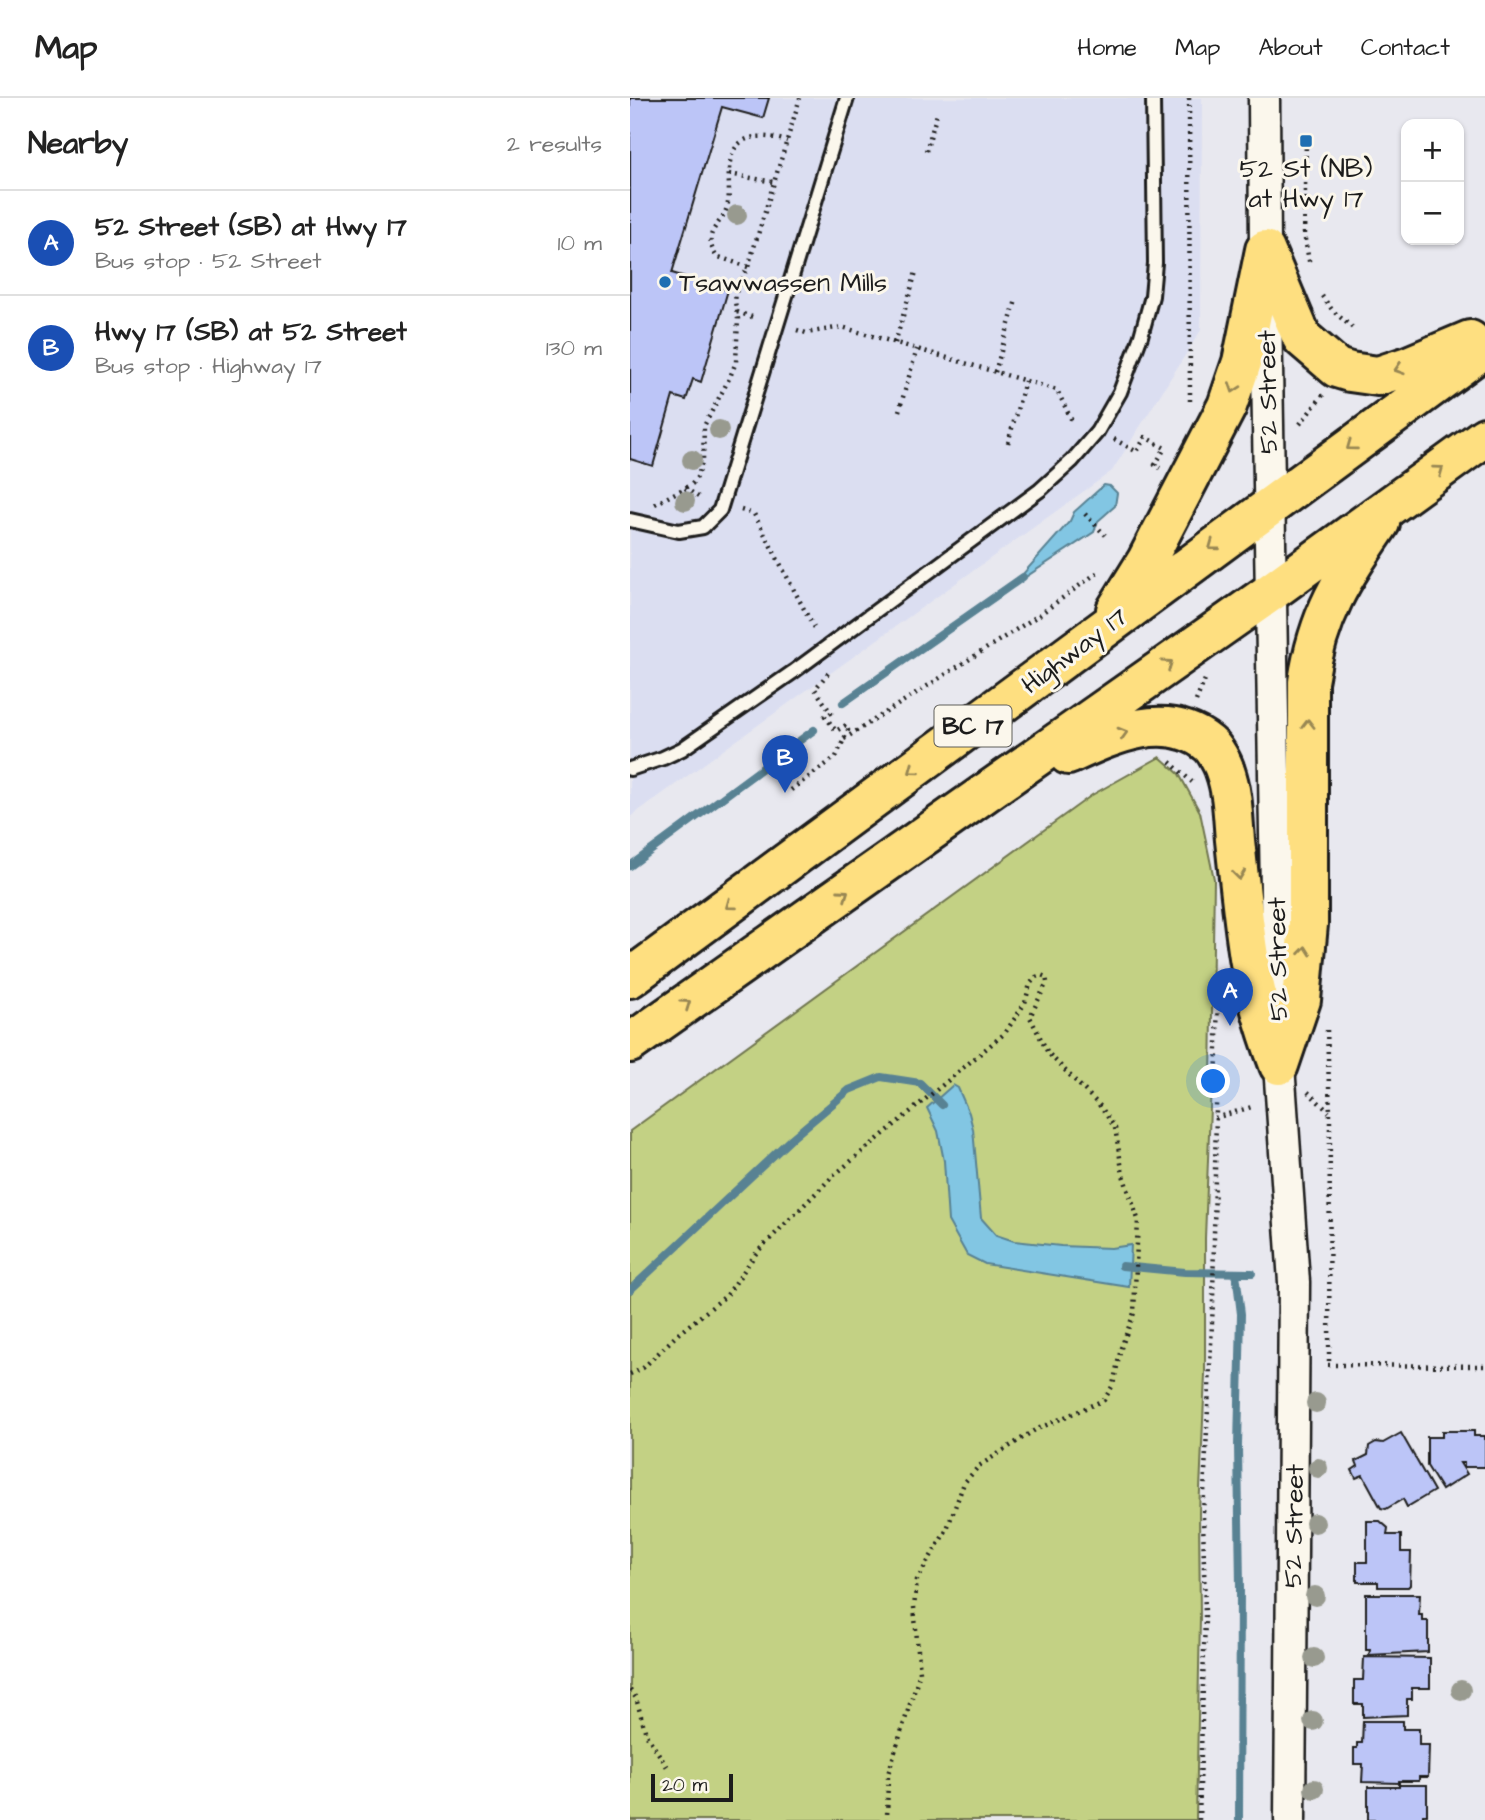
<!DOCTYPE html>
<meta charset="utf-8">
<style>
body{margin:0;font-family:"Architects Daughter",sans-serif;background:#f2f2f2;color:#222}
.controls{position:absolute;right:21px;top:21px;display:grid;overflow:hidden;border-radius:14px;box-shadow:0 2px 5px #0004}
.controls button{width:63px;height:63px;display:grid;place-items:center;padding:0;border:0;border-bottom:2px solid #e0e0e0;background:#fff;color:#222;font:35px sans-serif}
.scale{position:absolute;left:21px;bottom:18px;width:82px;box-sizing:border-box;padding-left:7px;border:4px solid #1c1c1c;border-top:0;font-size:19px;line-height:24px;white-space:nowrap;color:#1c1c1c;-webkit-text-stroke:5px #fbf7ec;paint-order:stroke}
.you{position:absolute;left:584px;top:984px;width:24px;height:24px;margin:-18px;border:5px solid #fff;border-radius:50%;background:#1a73e8;box-shadow:0 0 0 10px #1a73e833}
.badge{display:grid;place-items:center;width:46px;height:46px;border-radius:50%;background:#0b8043;color:#fff;font-size:23px;font-weight:700}
.pin{position:absolute;translate:-50% -58px;filter:drop-shadow(0 2px 4px #0008)}
.pin::after{content:'';position:absolute;top:37px;width:24px;height:21px;background:inherit;clip-path:polygon(0 0,100% 0,50% 100%)}
.list{margin:0;padding:0;list-style:none}
h2{display:flex;justify-content:space-between;align-items:center;height:91px;margin:0;padding:0 28px;font-size:30px}
h2 small{font-size:23px;font-weight:400;color:#767676}
.list li{display:grid;grid-template-columns:46px 1fr auto;gap:21px;align-items:center;box-sizing:border-box;height:105px;padding:0 28px;border-top:2px solid #e0e0e0}
.list b{display:block;font-size:26px;white-space:nowrap}
.list p{margin:0;font-size:23px;white-space:nowrap;color:#767676}
.list em{font-size:23px;font-style:normal;color:#767676}
.map{position:relative;flex:none;width:855px;height:1722px;overflow:hidden}
header{display:flex;align-items:center;gap:42px;box-sizing:border-box;height:98px;padding:0 35px;background:#fff;border-bottom:2px solid #e0e0e0}
header strong{font-size:33px}
nav{display:flex;gap:38px;margin-inline-start:auto;font-size:24px}
main{display:flex}
aside{flex:1;background:#fff}
.map>svg:first-child{display:block}
.built{fill:#dbdef1}
.green{fill:#c3d184;stroke:#707650;stroke-width:2}
.water{fill:#82c6e3;stroke:#598293;stroke-width:2}
.lines{fill:none;stroke-linecap:round;stroke-linejoin:round}
.stream{stroke:#598293;stroke-width:8}
.building{fill:#bcc5f7;stroke:#1c1c1c;stroke-width:2}
.service-casing{stroke:#1c1c1c;stroke-width:18}
.tertiary-casing{stroke:#1c1c1c;stroke-width:35}
.trunk-casing{stroke:#1c1c1c;stroke-width:44}
.path{stroke:#1c1c1c;stroke-width:4.5;stroke-dasharray:2 5;stroke-linecap:butt}
.service{stroke:#fbf7ec;stroke-width:12}
.tertiary{stroke:#fbf7ec;stroke-width:30}
.trunk{stroke:#fedf80;stroke-width:38}
.tree{fill:#989a8f}
.oneway{stroke:#988753}
.poi-dot{fill:#1f6fb2;stroke:#fbf7ec;stroke-width:2.5}
.labels{text-anchor:middle;stroke-width:6;stroke-linejoin:round;paint-order:stroke}
.shield{fill:#fbf7ec;stroke:#5f5e5a;stroke-width:2}
.shield-label{font-size:24px;font-weight:bold;fill:#1c1c1c}
.poi-label{font-size:26px;fill:#1c1c1c;stroke:#fbf7ec}
.street-label{font-size:26px;fill:#1c1c1c;stroke:#fbf7ec}
</style>
<header>
<strong>Map</strong>
<nav><a>Home</a><a>Map</a><a>About</a><a>Contact</a></nav>
</header>
<main>
<aside>
<h2>Nearby<small>2 results</small></h2>
<ul class="list">
<li><span class="badge" style="background:#1a4fb4">A</span><div><b>52 Street (SB) at Hwy 17</b><p>Bus stop · 52 Street</p></div><em>10 m</em></li>
<li><span class="badge" style="background:#1a4fb4">B</span><div><b>Hwy 17 (SB) at 52 Street</b><p>Bus stop · Highway 17</p></div><em>130 m</em></li>
</ul>
</aside>
<div class="map">
<svg width="855" height="1722" viewBox="0 0 855 1722">
<rect width="100%" height="100%" fill="#e8e8ef"/>
<filter id="ink" filterUnits="userSpaceOnUse"><feTurbulence type="fractalNoise" baseFrequency=".0143" numOctaves="2"/><feDisplacementMap in="SourceGraphic" scale="14" xChannelSelector="R" yChannelSelector="G"/><feConvolveMatrix kernelMatrix="1 2 1 2 8 2 1 2 1" color-interpolation-filters="sRGB"/></filter>
<g filter="url(#ink)">
<path class="built" d="M0 0H572L571 232 482 373 0 719Z"/>
<path class="green" d="M530 659 549 676 570 714 584 781 581 983 575 1140V1277L569 1415 570 1520 566 1722H0V1033L462 697Z"/>
<path class="water" d="M474 387 480 388 487 395 485 408 468 423 464 434 394 480 392 477 440 423 444 414Z
M323 987 328 990 339 1015 343 1031 351 1120 366 1137 384 1143 431 1148 481 1150 501 1147 499 1189 355 1166 337 1157 318 1123 314 1063 308 1033 297 1010Z"/>
<g class="lines">
<path class="stream" d="M213 605 393 479
M0 768 184 632
M492 1168 555 1174 622 1175
M606 1175 611 1216 608 1348 610 1489 609 1722
M0 1192 162 1040 219 992 251 979 290 985 312 1007"/>
</g>
<path class="building" d="M0 0H139L133 20 92 9 42 175 98 192 71 284 63 281 56 302 43 298 23 368 0 361Z
M812 1333H844V1338H855V1369H834V1365H830L837 1376 812 1392 797 1368V1339H812Z
M771 1335 804 1393 777 1409 773 1401 756 1411 751 1410 733 1377 726 1380 722 1372 728 1368 726 1363 738 1357 739 1348 746 1344 753 1345Z
M737 1423H750L758 1430 757 1437H771V1454H781L780 1487 778 1489H748V1484H727V1464H737Z
M736 1496H790L789 1517H792V1523H798V1554L739 1557 740 1552H736Z
M734 1559 800 1560V1590H782V1601H777V1617L733 1619V1606H724V1582H733Z
M733 1623H773V1631H789V1647H799L798 1679H789V1683H769V1685L732 1684 733 1666H724V1650H727V1645H732Z
M769 1687H797V1717H793V1722H738V1689H769Z"/>
<g class="lines">
<defs>
<path id="service" d="M0 422 49 433 73 429 90 412 217 0
M0 671 33 660 52 651 163 574 410 392 442 363 467 334 490 294 511 238 522 198 525 165 523 0"/>
<path id="tertiary" d="M634 0 635 152 649 967 664 1184 660 1722"/>
<path id="trunk" d="M635 152 672 240 707 270 720 274 748 278 778 268 840 242
M486 512 517 462 597 308 612 264 635 152
M438 657C482 637 536 611 579 646 585 651 593 666 595 673 603 695 603 720 605 742 609 781 613 820 619 859 625 896 636 932 649 967
M0 880 855 250
M0 945 641 494 855 339
M649 967 671 902 678 826V584C688 516 712 481 750 425"/>
</defs>
<use href="#service" class="service-casing"/>
<use href="#tertiary" class="tertiary-casing"/>
<use href="#trunk" class="trunk-casing"/>
<path class="path" d="M559 0 560 307
M676 43 674 136 680 168
M296 53 307 16
M99 76 144 84
M118 169 86 158C71 133 91 129 97 109 101 95 97 79 100 64 105 34 134 36 157 43
M692 198 703 213 724 231
M107 214 122 219
M167 232 176 235 212 229 427 292 442 323
M265 245 286 174
M365 274 386 202
M269 313 287 251
M670 326 693 297
M484 341 507 354 515 339 535 350 525 367 530 370
M378 345 395 283
M55 390 70 400
M25 406 62 386 68 378 73 361 74 328 100 279 106 264 108 221 105 204 106 194 118 169 170 0
M111 412 124 416 184 530
M455 416 475 437
M566 603 576 579
M214 641 409 517 471 472
M540 664 562 684
M161 692 206 659 218 632 216 627 206 633 195 618 201 615 185 591 199 574
M697 932 700 1015 699 1267
M678 994 699 1014
M585 1020 625 1008
M698 1267 855 1268
M0 1276 13 1270 48 1236 97 1197 127 1154 202 1079 375 935 395 905 400 886 406 879 411 877 416 879 417 884 400 919 418 955 471 1009 485 1030 493 1077 508 1121 504 1215 491 1250 483 1287 474 1302 405 1332 349 1368 334 1385 317 1431 287 1482 284 1509 290 1574 258 1676 257 1722
M0 1592 6 1600 16 1636 39 1672
M569 1722 575 1519 573 1417 583 1204 588 880"/>
<use href="#service" class="service"/>
<use href="#tertiary" class="tertiary"/>
<use href="#trunk" class="trunk"/>
</g>
<g class="tree">
<circle cx="107" cy="117" r="10"/>
<circle cx="89" cy="332" r="10"/>
<circle cx="62" cy="362" r="10"/>
<circle cx="55" cy="403" r="10"/>
<circle cx="686" cy="1305" r="10"/>
<circle cx="688" cy="1370" r="10"/>
<circle cx="685" cy="1425" r="10"/>
<circle cx="685" cy="1498" r="10"/>
<circle cx="684" cy="1560" r="10"/>
<circle cx="831" cy="1592" r="10"/>
<circle cx="683" cy="1623" r="10"/>
<circle cx="684" cy="1691" r="10"/>
</g>
<defs><path id="oneway-chevron" d="M-2-3.5L2.5 0L-2 3.5" fill="none" stroke-width="1.6" stroke-linecap="round" stroke-linejoin="round" transform="scale(1.75)"/></defs>
<g class="oneway">
<use href="#oneway-chevron" transform="translate(769 271) rotate(162)"/>
<use href="#oneway-chevron" transform="translate(604 290) rotate(109)"/>
<use href="#oneway-chevron" transform="translate(721 348) rotate(144)"/>
<use href="#oneway-chevron" transform="translate(809 372) rotate(-36)"/>
<use href="#oneway-chevron" transform="translate(583 448) rotate(144)"/>
<use href="#oneway-chevron" transform="translate(538 566) rotate(-35)"/>
<use href="#oneway-chevron" transform="translate(678 626) rotate(-90)"/>
<use href="#oneway-chevron" transform="translate(493 635) rotate(-16)"/>
<use href="#oneway-chevron" transform="translate(283 672) rotate(144)"/>
<use href="#oneway-chevron" transform="translate(609 777) rotate(83)"/>
<use href="#oneway-chevron" transform="translate(214 796) rotate(-35)"/>
<use href="#oneway-chevron" transform="translate(100 807) rotate(144)"/>
<use href="#oneway-chevron" transform="translate(675 853) rotate(-84)"/>
<use href="#oneway-chevron" transform="translate(56 906) rotate(-35)"/>
</g>
</g>
<g class="poi-dot">
<rect x="669" y="36" width="14" height="14" rx="3.5"/>
<circle cx="35" cy="184" r="7"/>
</g>
<g class="labels">
<rect class="shield" x="304.5" y="607.5" width="77" height="41" rx="5"/>
<g class="shield-label">
<text x="343" y="636">BC 17</text>
</g>
<g class="poi-label">
<text x="676" y="79">52 St (NB)<tspan x="676" dy="30">at Hwy 17</tspan></text>
<text x="49" y="193" text-anchor="start">Tsawwassen Mills</text>
</g>
<g class="street-label">
<text transform="translate(637 294) rotate(-91)" y="9">52 Street</text>
<text transform="translate(444 552) rotate(-37)" y="9">Highway 17</text>
<text transform="translate(647 861) rotate(-91)" y="9">52 Street</text>
<text transform="translate(663 1428) rotate(-89)" y="9">52 Street</text>
</g>
</g>
</svg>
<div class="controls">
<button>+</button>
<button>−</button>
</div>
<div class="scale">20 m</div>
<div class="you"></div>
<div class="pin badge" style="left:600px;top:928px;background:#1a4fb4">A</div>
<div class="pin badge" style="left:155px;top:695px;background:#1a4fb4">B</div>
</div>
</main>
